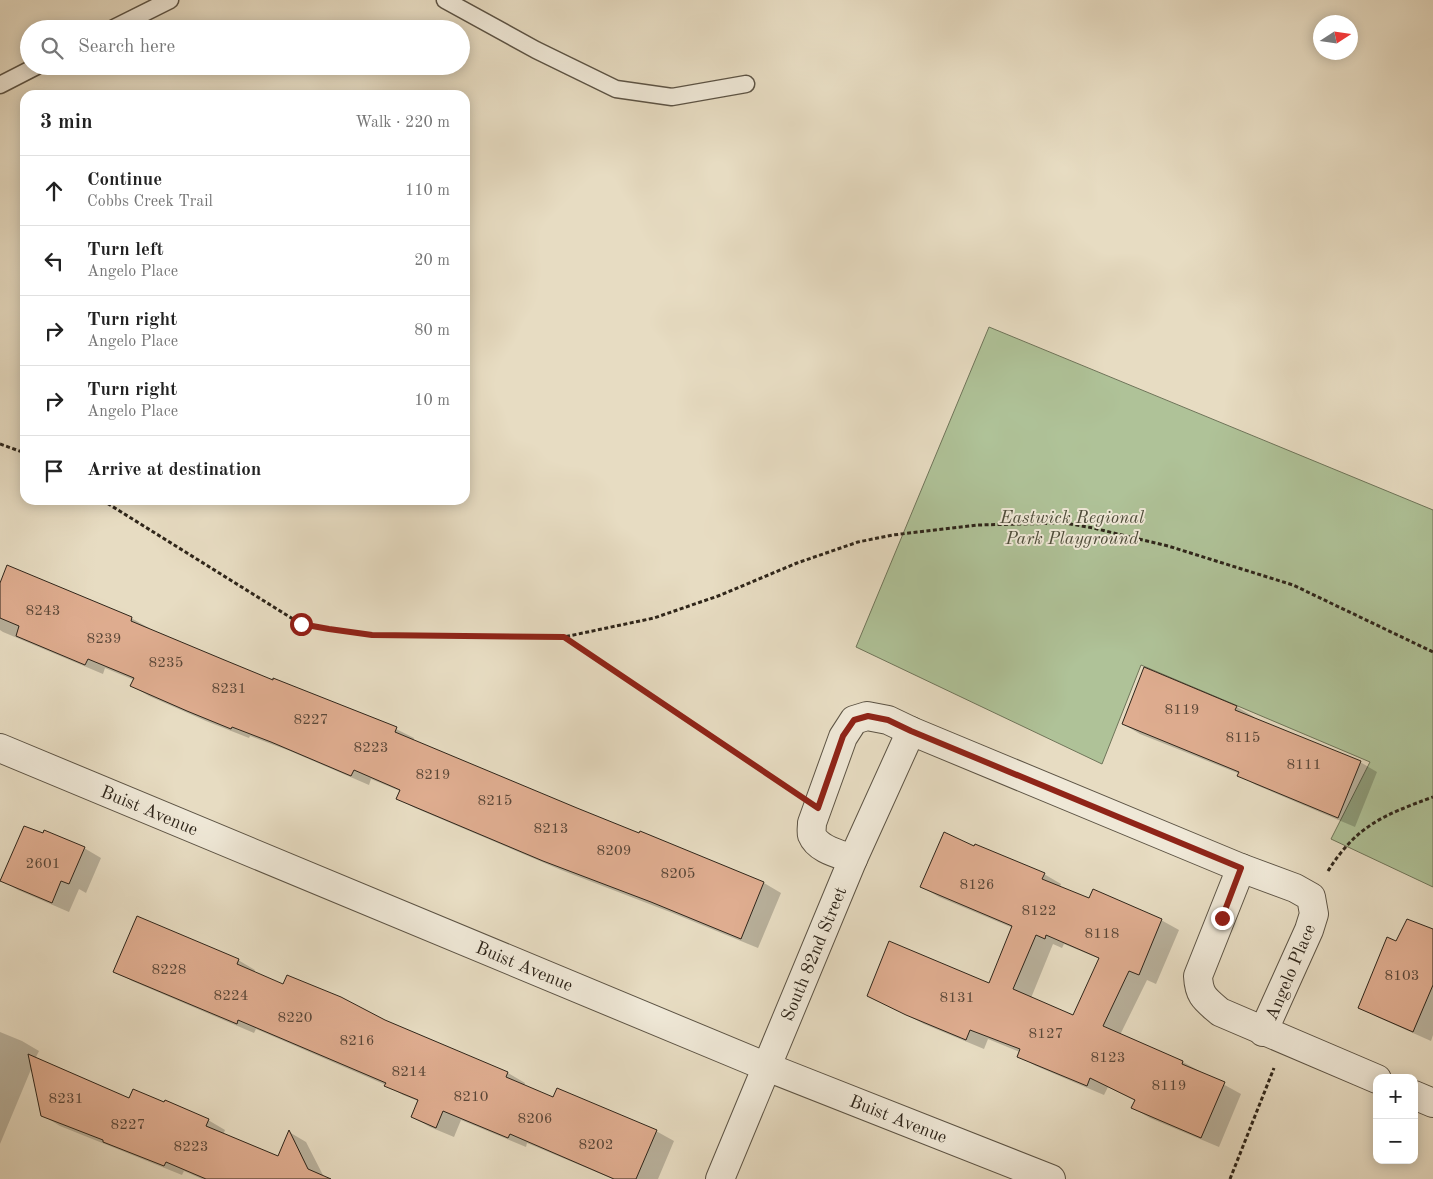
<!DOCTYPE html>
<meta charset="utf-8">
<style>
body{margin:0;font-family:"Old Standard TT",serif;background:#f2f2f2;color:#222}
.controls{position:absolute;right:15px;bottom:15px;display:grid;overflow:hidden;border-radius:10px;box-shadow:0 2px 12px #0003}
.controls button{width:45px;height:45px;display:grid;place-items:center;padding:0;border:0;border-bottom:1px solid #e0e0e0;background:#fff;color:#222;font:25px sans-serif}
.compass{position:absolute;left:1313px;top:15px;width:45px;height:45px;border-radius:50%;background:#fff;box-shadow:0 2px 12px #0003;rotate:78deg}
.stop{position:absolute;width:15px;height:15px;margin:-11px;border:4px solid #8f2418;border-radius:50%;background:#fff}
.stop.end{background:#8f2418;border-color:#fff;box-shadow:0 1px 5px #0008}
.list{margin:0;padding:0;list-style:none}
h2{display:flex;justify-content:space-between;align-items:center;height:65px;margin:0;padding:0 20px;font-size:21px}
h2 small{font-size:16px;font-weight:400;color:#767676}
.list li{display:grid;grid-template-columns:32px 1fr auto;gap:15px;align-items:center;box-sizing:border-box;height:70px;padding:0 20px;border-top:1px solid #e0e0e0}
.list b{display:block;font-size:19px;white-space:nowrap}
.list p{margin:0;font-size:16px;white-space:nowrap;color:#767676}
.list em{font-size:16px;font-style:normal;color:#767676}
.icon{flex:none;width:28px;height:28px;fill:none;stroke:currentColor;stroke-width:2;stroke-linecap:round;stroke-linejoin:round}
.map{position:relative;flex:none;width:1433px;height:1179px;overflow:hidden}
.search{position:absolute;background:#fff;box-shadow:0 2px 12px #0003;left:20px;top:20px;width:450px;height:55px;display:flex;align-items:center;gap:12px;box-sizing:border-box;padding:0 18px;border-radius:28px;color:#767676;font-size:19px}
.panel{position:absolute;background:#fff;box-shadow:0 2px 12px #0003;left:20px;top:90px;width:450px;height:415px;border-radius:15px}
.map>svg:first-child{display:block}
.green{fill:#afc298;stroke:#6e7459}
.shadow{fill:#0003;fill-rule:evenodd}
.building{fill:#dfad90;stroke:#2e251a;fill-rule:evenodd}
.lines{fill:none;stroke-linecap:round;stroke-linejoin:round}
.service-casing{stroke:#5c5344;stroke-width:19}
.minor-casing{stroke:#5c5344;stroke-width:30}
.path{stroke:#2e251a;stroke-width:3;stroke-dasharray:4 2.5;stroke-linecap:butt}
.service{stroke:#efe8d7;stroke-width:16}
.minor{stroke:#efe8d7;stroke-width:28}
.route{stroke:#8f2418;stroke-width:6}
.labels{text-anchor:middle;stroke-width:4;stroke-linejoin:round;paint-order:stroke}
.number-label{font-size:15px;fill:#5a4738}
.park-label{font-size:18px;font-style:italic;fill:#4e4c3a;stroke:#efe8d7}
.street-label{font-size:18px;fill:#2e251a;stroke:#efe8d7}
</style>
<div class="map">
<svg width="1433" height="1179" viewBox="0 0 1433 1179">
<rect width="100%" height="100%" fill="#e7dcc2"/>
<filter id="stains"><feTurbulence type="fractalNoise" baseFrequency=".004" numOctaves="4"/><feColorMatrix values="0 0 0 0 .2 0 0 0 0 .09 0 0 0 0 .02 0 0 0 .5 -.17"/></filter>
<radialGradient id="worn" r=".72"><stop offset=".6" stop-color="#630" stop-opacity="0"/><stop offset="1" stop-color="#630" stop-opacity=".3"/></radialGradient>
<path class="green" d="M989 327 1433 510V887L1331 839 1370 762 1141 665 1102 764 856 647Z"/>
<path class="shadow" d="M0 586 131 618 149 628 148 630 273 681 274 679 396 729 414 738 413 741 640 835 641 832 764 883 781 893 758 948 670 912 561 870 415 808 398 799 400 791 371 779 369 785 290 751 250 736 249 738 206 721 149 696 132 686 134 680 105 668 103 674 3 632 0 630Z
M1145 669 1237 707 1254 717 1253 719 1360 762 1377 772 1355 827 1256 785 1239 775 1240 774 1140 734 1123 724Z
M84 848 101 858 86 893 79 889 69 912 18 890 1 880Z
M975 848 1044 874 1061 884 1060 887 1090 900 1161 920 1179 930 1156 984 1147 980 1120 1035 1183 1062 1241 1094 1219 1147 1150 1118 1133 1108 1136 1101 1108 1087 1104 1095 1036 1066 1018 1056 1020 1052 988 1039 984 1049 924 1024 868 995 990 985 1013 928 939 897 922 887ZM1053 944 1062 948 1064 944 1100 959 1074 1016 1031 998Z
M1433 931V1035L1431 1041 1377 1017 1360 1007Z
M238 960 255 970 254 973 284 985 384 1021 508 1073 525 1083 524 1086 554 1099 656 1131 674 1141 658 1179H613L527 1143 526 1147 461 1120 454 1137 430 1127 412 1117 418 1101 403 1095 386 1085 256 1029 254 1033 132 981 114 971Z
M0 1032 22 1041 39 1051 35 1059 129 1100 208 1120 225 1130 223 1135 279 1158 289 1132 306 1142 325 1179H202L184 1171 182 1175 60 1126 42 1115 32 1067 0 1144Z"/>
<path class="building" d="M7 565 132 617 131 621 222 659 273 680V678L397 727 395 732 577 808 639 833 640 831 764 882 741 939 651 902 543 861 396 799 400 790 354 770 351 776 271 742 232 727 231 729 187 711 130 686 134 678 88 659 85 665 16 636 19 626 0 618V583Z
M1144 667 1237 706 1235 710 1361 761 1338 818 1237 776 1239 772 1122 724Z
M24 826 43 833 44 830 85 847 69 884 61 881 52 903 0 881Z
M944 832 974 846 975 844 1045 873 1042 879 1089 898 1093 889 1162 919 1139 975 1129 971 1103 1026 1183 1061 1182 1064 1225 1082 1201 1138 1131 1108 1135 1100 1090 1078 1087 1086 1017 1057 1020 1049 970 1030 966 1040 906 1015 867 996 889 941 989 983 1012 926 920 887ZM1036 935 1045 939 1046 935 1099 958 1073 1015 1013 989Z
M137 916 239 959 237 964 283 984 287 975 341 997 385 1020 508 1072 506 1077 553 1097 557 1088 657 1130 636 1179H614L510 1134 508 1138 443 1111 436 1128 411 1117 418 1100 384 1086 386 1083 238 1020 237 1024 113 972Z
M1407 919 1433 929V985L1413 1032 1358 1008 1387 937 1396 941Z
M28 1054 129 1098 133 1089 164 1102 165 1100 209 1119 206 1126 278 1156 289 1130 308 1169 331 1179H206L166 1162 164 1166 103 1142V1140L41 1116Z"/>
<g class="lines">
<defs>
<path id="service" d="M445 0 536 50 616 89 672 97 746 84
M112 29 170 0
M0 85 37 66"/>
<g id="minor">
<path id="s1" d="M0 748 767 1067 1051 1179"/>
<path d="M853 859C840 854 818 850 812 835 811 832 812 827 812 823L843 737 854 720 867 716 888 720 911 731 1241 868 1295 888 1311 897 1314 914 1309 930 1263 1032"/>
<path d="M1241 868 1198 976C1199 996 1205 999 1220 1012L1377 1079"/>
<path d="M1414 1095 1433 1103"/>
<path id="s2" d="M720 1179 853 859 911 731"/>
</g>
</defs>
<use href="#service" class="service-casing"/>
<use href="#minor" class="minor-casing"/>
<path class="path" d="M0 444 25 453
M102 500 301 624 329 629 372 635 564 637 654 618 718 596 797 563 858 542 893 535 977 525 1065 523 1093 528 1168 546 1293 585 1433 652
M565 638 792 790
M1328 871C1357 825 1384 815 1433 797
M1230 1179 1274 1068"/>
<use href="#service" class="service"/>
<use href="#minor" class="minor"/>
</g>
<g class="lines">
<path class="route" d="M301 624 329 629 372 635 564 637 818 808 843 736 854 720 868 716 888 720 911 731 1241 868 1222 918"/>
</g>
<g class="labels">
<g class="number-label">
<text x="43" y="615">8243</text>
<text x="104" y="643">8239</text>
<text x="166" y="667">8235</text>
<text x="229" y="693">8231</text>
<text x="1182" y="714">8119</text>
<text x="311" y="724">8227</text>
<text x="1243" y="742">8115</text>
<text x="371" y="752">8223</text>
<text x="1304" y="769">8111</text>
<text x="433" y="779">8219</text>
<text x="495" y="805">8215</text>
<text x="551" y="833">8213</text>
<text x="614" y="855">8209</text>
<text x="43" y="868">2601</text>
<text x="678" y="878">8205</text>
<text x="977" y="889">8126</text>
<text x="1039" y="915">8122</text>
<text x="1102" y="938">8118</text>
<text x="169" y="974">8228</text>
<text x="1402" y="980">8103</text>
<text x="231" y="1000">8224</text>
<text x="957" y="1002">8131</text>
<text x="295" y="1022">8220</text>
<text x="1046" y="1038">8127</text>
<text x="357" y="1045">8216</text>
<text x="1108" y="1062">8123</text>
<text x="409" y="1076">8214</text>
<text x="1169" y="1090">8119</text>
<text x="471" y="1101">8210</text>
<text x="66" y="1103">8231</text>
<text x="535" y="1123">8206</text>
<text x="128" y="1129">8227</text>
<text x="596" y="1149">8202</text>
<text x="191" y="1151">8223</text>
</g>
<g class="park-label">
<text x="1072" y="523">Eastwick Regional<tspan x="1072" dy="21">Park Playground</tspan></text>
</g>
<g class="street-label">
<text dy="6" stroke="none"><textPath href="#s1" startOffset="162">Buist Avenue</textPath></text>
<text dy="6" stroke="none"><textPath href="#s2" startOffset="244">South 82nd Street</textPath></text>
<text dy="6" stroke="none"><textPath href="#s1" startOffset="568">Buist Avenue</textPath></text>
<text transform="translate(1290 972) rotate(-67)" y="6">Angelo Place</text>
<text dy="6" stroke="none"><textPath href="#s1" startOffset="972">Buist Avenue</textPath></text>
</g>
</g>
<rect width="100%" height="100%" filter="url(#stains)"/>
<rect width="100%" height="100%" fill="url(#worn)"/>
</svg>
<div class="controls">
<button>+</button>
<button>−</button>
</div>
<svg class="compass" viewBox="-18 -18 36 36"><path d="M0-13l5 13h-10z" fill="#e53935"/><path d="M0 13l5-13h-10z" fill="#767676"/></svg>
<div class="stop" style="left:301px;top:624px"></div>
<div class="stop end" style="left:1222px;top:918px"></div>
<div class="search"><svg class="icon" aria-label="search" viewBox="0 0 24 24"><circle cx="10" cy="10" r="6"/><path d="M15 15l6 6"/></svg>Search here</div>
<section class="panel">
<h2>3 min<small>Walk · 220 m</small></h2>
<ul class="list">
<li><svg class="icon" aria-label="ahead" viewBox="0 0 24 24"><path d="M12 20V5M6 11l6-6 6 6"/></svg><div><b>Continue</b><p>Cobbs Creek Trail</p></div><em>110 m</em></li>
<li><svg class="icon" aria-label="left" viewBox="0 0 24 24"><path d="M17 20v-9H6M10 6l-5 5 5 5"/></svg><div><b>Turn left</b><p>Angelo Place</p></div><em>20 m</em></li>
<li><svg class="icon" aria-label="right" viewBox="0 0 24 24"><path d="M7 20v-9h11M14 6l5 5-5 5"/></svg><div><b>Turn right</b><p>Angelo Place</p></div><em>80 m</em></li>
<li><svg class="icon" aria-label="right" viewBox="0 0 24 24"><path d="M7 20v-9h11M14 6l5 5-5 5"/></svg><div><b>Turn right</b><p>Angelo Place</p></div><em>10 m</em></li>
<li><svg class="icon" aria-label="arrive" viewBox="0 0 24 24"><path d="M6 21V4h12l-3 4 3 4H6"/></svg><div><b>Arrive at destination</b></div></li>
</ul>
</section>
</div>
